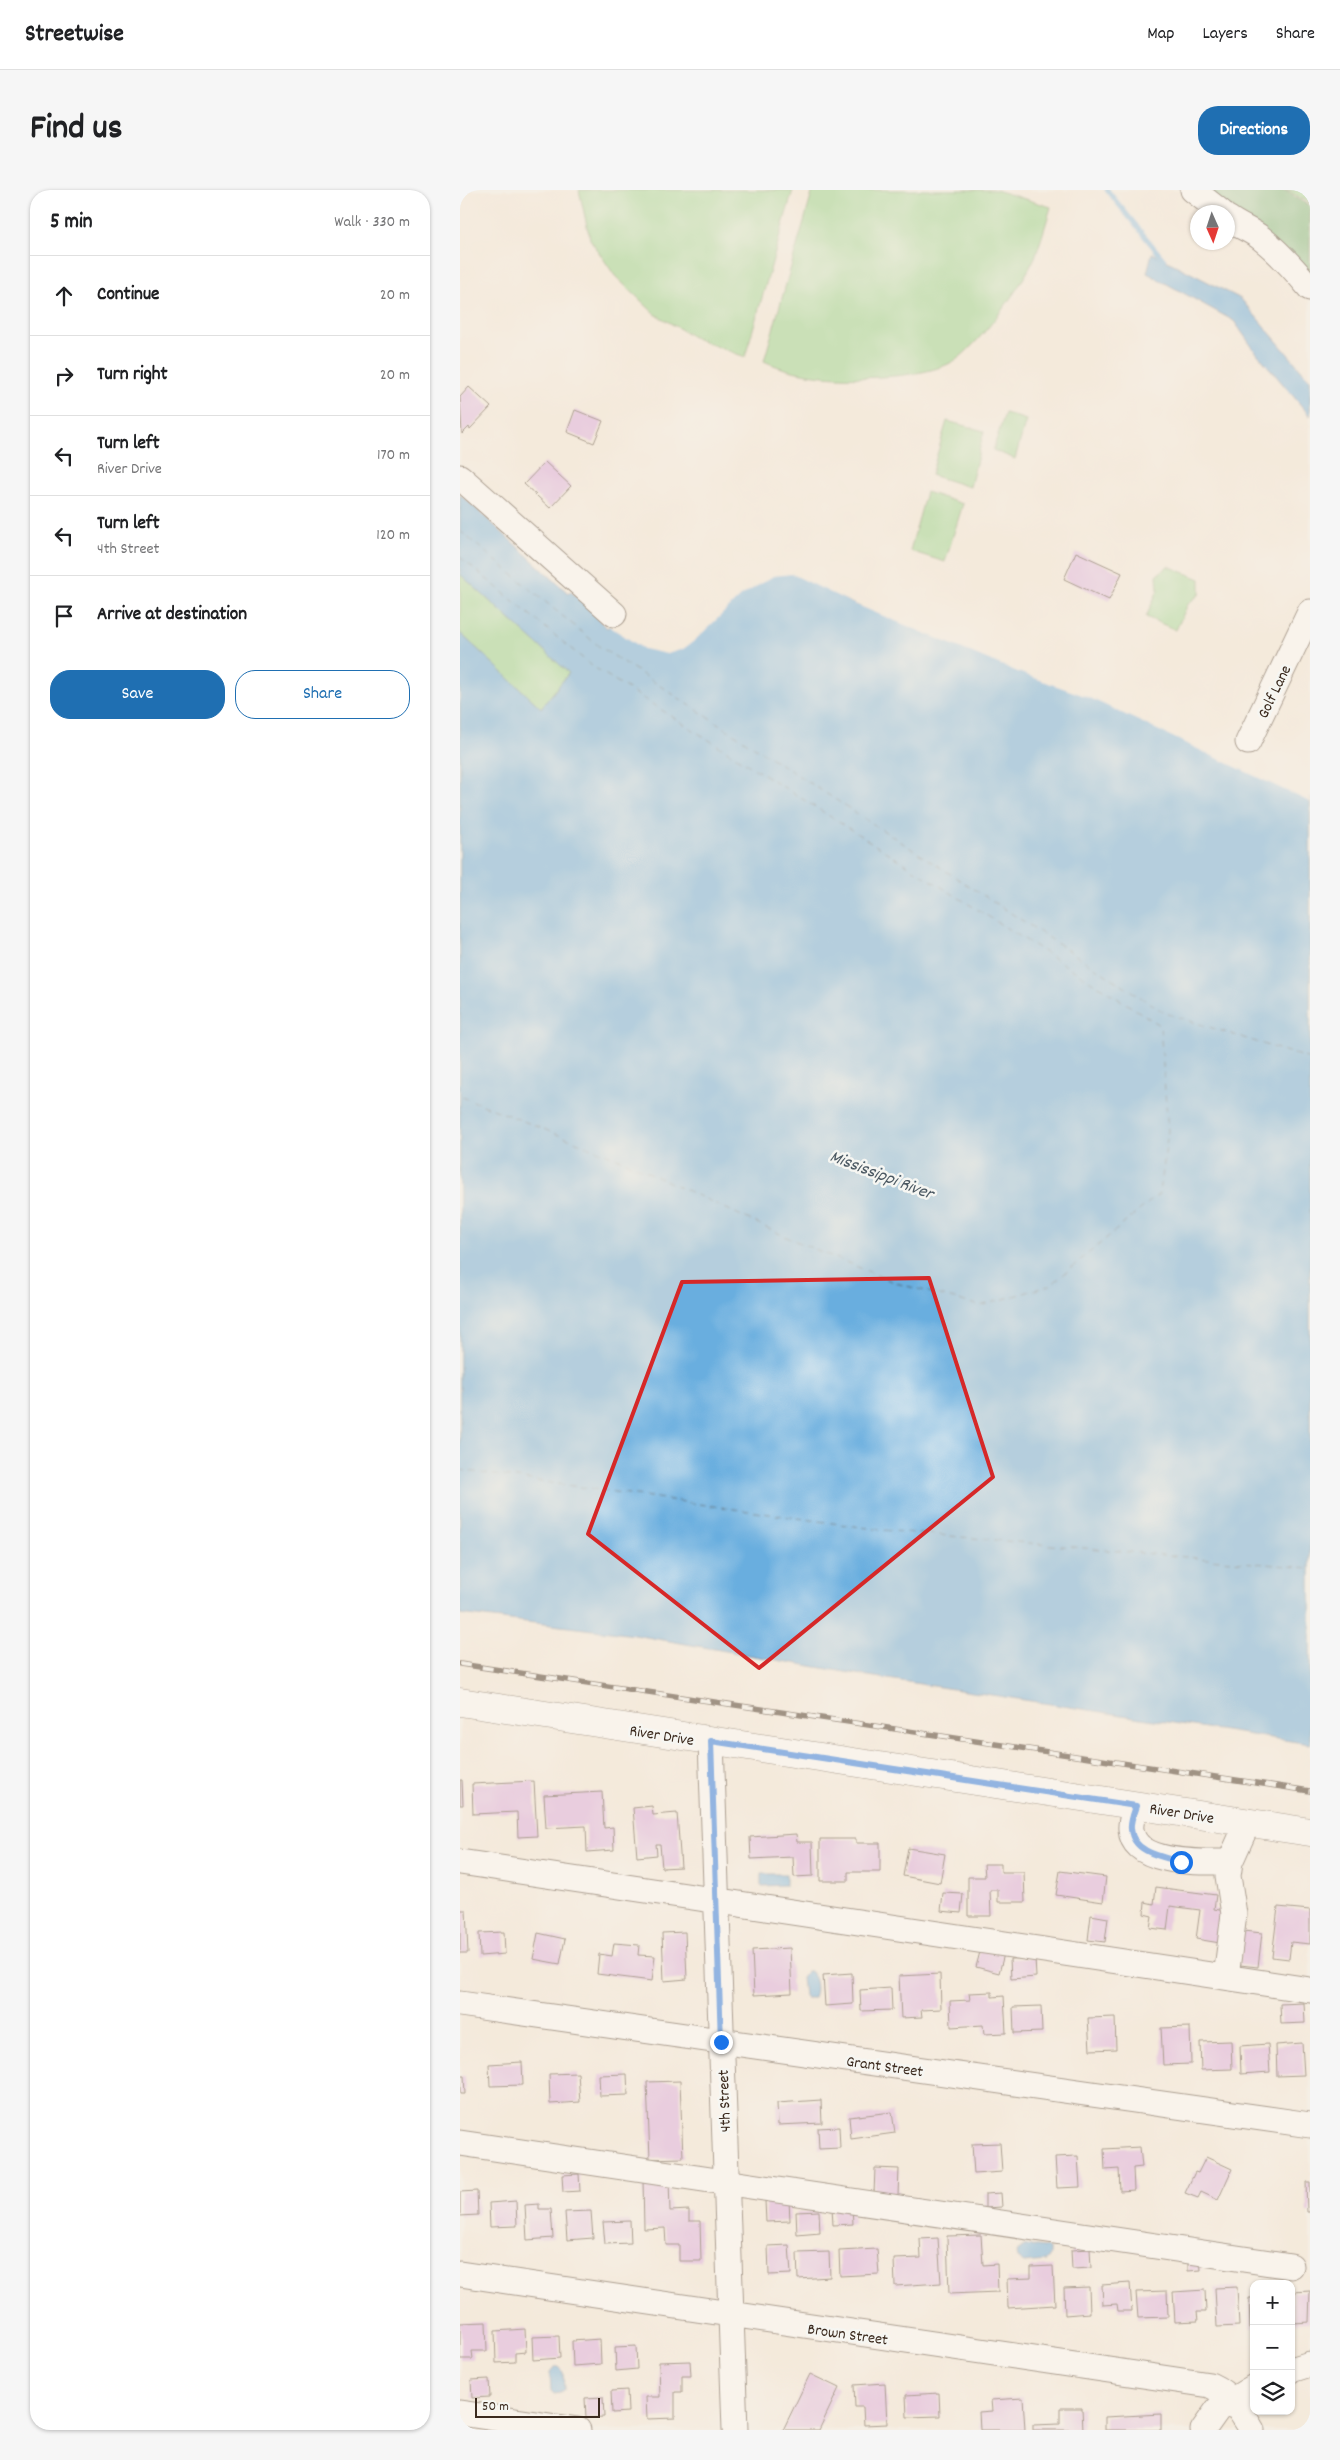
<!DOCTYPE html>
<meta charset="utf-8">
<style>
body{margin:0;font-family:Dekko,sans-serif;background:#f6f6f6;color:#202124}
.controls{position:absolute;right:15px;bottom:15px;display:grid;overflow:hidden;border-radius:10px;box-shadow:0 1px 4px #0004}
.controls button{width:45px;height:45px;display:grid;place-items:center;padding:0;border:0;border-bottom:1px solid #e0e0e0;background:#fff;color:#202124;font:25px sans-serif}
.compass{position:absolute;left:730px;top:15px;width:45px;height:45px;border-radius:50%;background:#fff;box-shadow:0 1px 4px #0004;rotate:177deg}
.scale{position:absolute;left:15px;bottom:12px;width:125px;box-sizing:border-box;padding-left:5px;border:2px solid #3b2a1e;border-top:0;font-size:14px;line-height:18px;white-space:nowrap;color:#3b2a1e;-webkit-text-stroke:4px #f6f6f2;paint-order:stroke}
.stop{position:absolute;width:15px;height:15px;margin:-11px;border:4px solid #1a73e8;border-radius:50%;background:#fff}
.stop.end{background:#1a73e8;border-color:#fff;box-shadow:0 1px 5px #0008}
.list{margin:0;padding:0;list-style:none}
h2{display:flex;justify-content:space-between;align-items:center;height:65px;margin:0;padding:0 20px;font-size:21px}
h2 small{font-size:16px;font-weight:400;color:#757577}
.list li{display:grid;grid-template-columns:32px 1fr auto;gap:15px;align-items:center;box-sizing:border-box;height:80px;padding:0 20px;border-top:1px solid #e0e0e0}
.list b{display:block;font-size:19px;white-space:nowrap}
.list p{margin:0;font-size:16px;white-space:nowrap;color:#757577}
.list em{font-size:16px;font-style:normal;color:#757577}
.actions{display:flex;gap:10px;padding:15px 20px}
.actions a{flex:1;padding:11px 0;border:1px solid #1f6fb2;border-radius:20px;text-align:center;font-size:18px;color:#1f6fb2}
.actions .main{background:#1f6fb2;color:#fff}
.icon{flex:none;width:28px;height:28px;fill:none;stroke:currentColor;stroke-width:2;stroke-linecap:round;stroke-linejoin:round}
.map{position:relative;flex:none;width:850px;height:2240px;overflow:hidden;border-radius:20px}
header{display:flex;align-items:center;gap:30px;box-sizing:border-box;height:70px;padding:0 25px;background:#fff;border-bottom:1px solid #e0e0e0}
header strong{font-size:24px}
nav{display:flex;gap:28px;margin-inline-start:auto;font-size:18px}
.intro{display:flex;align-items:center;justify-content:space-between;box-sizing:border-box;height:120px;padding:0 30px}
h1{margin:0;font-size:35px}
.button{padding:12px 22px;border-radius:20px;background:#1f6fb2;color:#fff;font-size:18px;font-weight:700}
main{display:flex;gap:30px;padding:0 30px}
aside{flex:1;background:#fff;border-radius:20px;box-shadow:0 1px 4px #0004}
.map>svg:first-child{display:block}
.green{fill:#97d68c;stroke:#698055}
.forest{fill:#79b778;stroke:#5a704b}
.water{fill:#69aedf;stroke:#526c7e}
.pier{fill:#f4eadb}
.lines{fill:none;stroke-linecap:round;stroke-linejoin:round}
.stream{stroke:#69aedf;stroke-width:5}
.ferry{stroke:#4b5862;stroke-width:1;stroke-dasharray:6 5;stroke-linecap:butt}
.building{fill:#dbaae2}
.minor-casing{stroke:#57473a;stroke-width:27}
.major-casing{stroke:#57473a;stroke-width:29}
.minor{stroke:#fff;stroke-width:25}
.major{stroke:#fff;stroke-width:28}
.rail-casing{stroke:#3b2a1e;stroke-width:5.5}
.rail{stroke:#f6f6f2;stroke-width:4;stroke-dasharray:11;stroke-linecap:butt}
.route{stroke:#1a73e8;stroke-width:6}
.marked{fill:none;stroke:#d62828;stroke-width:4;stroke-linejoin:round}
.labels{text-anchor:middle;stroke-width:5;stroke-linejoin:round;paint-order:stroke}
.street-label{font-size:16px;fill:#3b2a1e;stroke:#f6f6f2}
.water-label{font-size:18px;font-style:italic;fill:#4b5862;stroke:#f6f6f2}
</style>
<header>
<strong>Streetwise</strong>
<nav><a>Map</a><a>Layers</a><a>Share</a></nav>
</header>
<div class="intro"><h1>Find us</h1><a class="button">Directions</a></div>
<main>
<aside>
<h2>5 min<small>Walk · 330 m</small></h2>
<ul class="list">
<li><svg class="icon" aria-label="ahead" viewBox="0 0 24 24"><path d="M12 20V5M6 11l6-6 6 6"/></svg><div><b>Continue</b></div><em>20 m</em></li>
<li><svg class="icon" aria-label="right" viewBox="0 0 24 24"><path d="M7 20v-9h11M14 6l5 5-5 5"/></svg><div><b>Turn right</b></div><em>20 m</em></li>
<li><svg class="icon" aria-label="left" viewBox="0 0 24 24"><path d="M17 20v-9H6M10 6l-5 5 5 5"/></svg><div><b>Turn left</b><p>River Drive</p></div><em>170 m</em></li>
<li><svg class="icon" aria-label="left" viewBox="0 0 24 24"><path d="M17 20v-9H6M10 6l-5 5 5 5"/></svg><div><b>Turn left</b><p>4th Street</p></div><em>120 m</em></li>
<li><svg class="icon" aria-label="arrive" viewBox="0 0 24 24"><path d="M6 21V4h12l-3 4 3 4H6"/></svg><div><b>Arrive at destination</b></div></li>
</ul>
<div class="actions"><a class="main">Save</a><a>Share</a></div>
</aside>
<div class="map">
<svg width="850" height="2240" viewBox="0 0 850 2240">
<rect width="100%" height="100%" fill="#f6f6f2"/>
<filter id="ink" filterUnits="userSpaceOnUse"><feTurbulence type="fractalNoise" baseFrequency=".02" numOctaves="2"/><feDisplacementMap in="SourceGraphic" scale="10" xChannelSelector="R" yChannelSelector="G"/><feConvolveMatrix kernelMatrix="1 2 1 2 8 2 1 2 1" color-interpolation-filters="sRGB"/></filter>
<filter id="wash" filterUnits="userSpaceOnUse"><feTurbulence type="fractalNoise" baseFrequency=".0096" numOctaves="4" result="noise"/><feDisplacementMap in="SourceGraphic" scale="20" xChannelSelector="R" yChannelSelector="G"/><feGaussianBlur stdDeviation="1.12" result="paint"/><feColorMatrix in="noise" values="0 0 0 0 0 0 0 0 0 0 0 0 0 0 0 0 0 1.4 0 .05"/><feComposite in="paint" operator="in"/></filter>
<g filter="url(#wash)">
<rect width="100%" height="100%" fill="#f4eadb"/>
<path class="green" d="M119 0H333L285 167 237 149 195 124 155 86 130 49Z
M353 0H536L591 17C586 34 581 51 575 67 562 96 524 147 500 167 470 192 369 191 333 181 323 179 313 175 304 171Z
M826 0H850V13Z
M545 223 566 230 555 269 533 260Z
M487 231 524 241 510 297 471 285Z
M466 302 503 314 485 372 450 361Z
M708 376 740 389V404L728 414 716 440 686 427 698 400 697 385Z
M0 384 109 483 81 518 0 443Z"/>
<path class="forest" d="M748 0H824L850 16V83Z"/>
<path class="water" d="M692 63 781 109 850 190V226L795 161 774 131 687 83Z
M0 304 108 403 110 401 123 412 147 438 153 433 191 457 224 453 298 385 334 380 390 412 639 505 850 606V1554L402 1485 175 1445 0 1424V443L81 518 109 483 0 384Z
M301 1684H326V1695L301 1696Z
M347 1781H350C355 1786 358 1799 354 1808H346L344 1806 342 1787Z
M577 2056 586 2057 590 2060V2066L586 2071 564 2073 557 2068 556 2063 564 2057Z
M95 2177H98L103 2182 104 2200 100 2203 94 2204 91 2201 90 2183Z"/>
<path class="pier" d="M335 377 391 410 640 503 850 603V612L628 507 558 482 390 412 332 384 313 386 281 406 234 451 223 459 207 464 184 459 149 436 154 431 192 454 223 451 297 383Z"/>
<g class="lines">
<path class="stream" d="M647 0 704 70"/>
<path class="ferry" d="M0 341 140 457 705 823 850 869
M0 367 132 476 700 835 708 941 700 1003 591 1095 520 1116 436 1093 333 1050 162 970 0 906
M0 1280 422 1340 850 1378"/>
</g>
<g id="blocks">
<path class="building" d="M9 197 31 217 10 239 9 237 2 244 0 207Z
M115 220 143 231 134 253 107 242Z
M85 272 111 296 90 318 64 294Z
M616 362 662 383 649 410 604 389Z
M0 1590H2L3 1615H0Z
M74 1591 77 1646 58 1647 57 1622 13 1624 12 1594Z
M142 1602 144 1638 153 1637 154 1660 127 1662 126 1636 86 1638 84 1605Z
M192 1616 193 1625 217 1623 221 1677 202 1678 200 1654H196L197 1665 177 1667 173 1618Z
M336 1644 337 1652H352L353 1686 334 1687 333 1667 291 1669 290 1647Z
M360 1649H396V1653H420V1682H388V1691H360Z
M448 1658 485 1664 480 1693 443 1686Z
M524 1674H541V1682H564L565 1712H538V1700H530L531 1726H508V1687H525Z
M600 1681 646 1687 643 1712 596 1705Z
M696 1697 756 1705 754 1719 765 1721 760 1753 736 1749 740 1720 710 1716 707 1740 690 1738 692 1726 684 1724 685 1712 694 1714Z
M483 1703 503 1704 501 1723 481 1721Z
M818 1717 850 1720V1754L831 1752 829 1769 812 1767Z
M0 1720H6L8 1763H0Z
M631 1725 648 1728 645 1752 628 1750Z
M783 1741 802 1743 798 1777 780 1775Z
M44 1742 45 1764 20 1766 19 1743Z
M225 1742 227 1789 204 1791 202 1743Z
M78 1743 105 1749 100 1774 73 1769Z
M154 1753 179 1755 178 1765 195 1766 192 1791 137 1784 139 1764 152 1766Z
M330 1758 332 1803 294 1805 292 1760Z
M521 1758 544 1764 539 1783 516 1777Z
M575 1768 576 1787 551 1789 550 1769Z
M392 1783 393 1814 365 1816 363 1785Z
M480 1784 481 1819 461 1820 462 1827 441 1828 439 1786Z
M431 1798 432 1820 401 1821 400 1800Z
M532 1802V1807L544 1806 546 1843 524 1844 523 1835 491 1837 490 1811 510 1810 509 1803Z
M844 1813 845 1833 821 1834 820 1814Z
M581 1816 582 1842 554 1843 553 1817Z
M655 1827 656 1859 630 1860 628 1828Z
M730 1837 731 1874 703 1875 701 1838Z
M771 1851 772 1879 741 1880 740 1852Z
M842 1853 844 1885 817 1886 816 1855Z
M808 1854 810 1882 781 1884 780 1856Z
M62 1872 63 1895 30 1896 29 1874Z
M118 1883 120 1912 90 1914 89 1884Z
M167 1884 168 1905 140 1906 139 1885Z
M0 1886H4L5 1904H0Z
M220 1891 223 1968 190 1969 187 1892Z
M361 1910 362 1933 318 1935 317 1913Z
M432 1922 435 1943 391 1949 389 1927Z
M379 1937 380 1958 359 1959 358 1938Z
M540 1953 542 1982 514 1984 512 1954Z
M680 1957 682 1977 673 1978 674 2000 660 2001 659 1979 645 1980 644 1959Z
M618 1966 620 1997 597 1998 595 1967Z
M746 1967 772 1979 758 2010 741 2002 738 2008 725 2003 735 1982 738 1983Z
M415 1978 439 1979 438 2005 414 2004Z
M119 1984 120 2001 103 2002 102 1985Z
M183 1990H209L210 2021 229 2020V2031H240L241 2071H219V2055H206L205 2038 184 2039Z
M846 1992H850V2022H847Z
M17 2001 18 2025 0 2026V2002Z
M541 2003 542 2017 525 2018V2004Z
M329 2010 330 2031 306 2032 305 2011Z
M56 2011 57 2036 30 2037 29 2013Z
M79 2014V2019H91L93 2048 67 2050 65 2015Z
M392 2016 393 2034 373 2035 372 2017Z
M131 2021 133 2048 107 2050 105 2022Z
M359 2021 360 2043 337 2045 336 2022Z
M170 2031 171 2053 145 2054 143 2032Z
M521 2045 523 2075 537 2074 538 2102 489 2104 487 2046Z
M478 2048 481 2093 435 2096 434 2069 461 2068 460 2049Z
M329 2055 331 2084 309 2085 308 2056Z
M417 2059 419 2084 380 2086 379 2061Z
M630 2059 631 2078 612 2079 611 2060Z
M369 2062 370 2087 338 2089 337 2063Z
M740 2070 741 2080 728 2081V2071Z
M593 2076 595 2115 548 2118 547 2089 571 2088V2077Z
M670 2093 672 2121H658L657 2114 643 2115 642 2095Z
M629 2097 630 2123 605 2125 604 2098Z
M777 2097 779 2136 757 2137 755 2098Z
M745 2100 746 2122H737L738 2131 715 2132 713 2102Z
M707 2101 708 2127 678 2128 676 2102Z
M850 2101 849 2132 834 2133 833 2102Z
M789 2108H794V2139H790Z
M26 2132 27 2161H12L13 2169H0V2133Z
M65 2139 66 2162 55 2163V2172L36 2173 35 2141Z
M99 2146 100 2168 73 2170 72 2147Z
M140 2149 141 2174 113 2176 112 2151Z
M176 2156 177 2179 156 2181 155 2157Z
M230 2171 231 2186H222V2202H215V2228L187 2229 186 2207H200L199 2172Z
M350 2184 379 2198 359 2240H323Z
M29 2189 30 2207 12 2208 11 2190Z
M425 2193 427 2234 404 2235 403 2217H395L394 2195Z
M167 2200 168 2222 152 2223 151 2201Z
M479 2203 480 2226 447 2227 446 2205Z
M143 2207 144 2227 126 2228 125 2208Z
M563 2208 565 2240H520L519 2222 532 2221 531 2210Z
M600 2218H622L623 2240H573V2235L600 2234Z
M701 2224V2240H645V2227Z"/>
</g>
</g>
<g filter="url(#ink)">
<use href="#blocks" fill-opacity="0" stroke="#57473a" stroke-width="1"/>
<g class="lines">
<defs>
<path id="minor" d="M733 0 761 22
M768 28C778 36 791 40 801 48 819 62 835 80 850 98
M0 287 154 424
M788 552 850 422
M251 1551 275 2240
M676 1616C674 1622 670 1632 671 1639 673 1676 745 1672 770 1672
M0 1672 850 1800
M766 1787 774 1724 768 1686 770 1672 788 1632
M0 1814 850 1935
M0 1953 831 2076
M0 2084 750 2195C772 2205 780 2220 792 2240
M831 2180 850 2174
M0 2223 118 2240
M743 2240 758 2219 794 2197"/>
<path id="major" d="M0 1512 850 1642"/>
</defs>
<use href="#minor" class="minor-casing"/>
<use href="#major" class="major-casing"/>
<use href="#minor" class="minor"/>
<use href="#major" class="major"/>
<defs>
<path id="rail" d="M0 1474 850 1601"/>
</defs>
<use href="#rail" class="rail-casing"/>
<use href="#rail" class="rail"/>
</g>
</g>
<g class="lines" filter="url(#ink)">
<path class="route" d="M261 1852 251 1551 676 1616C674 1622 670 1632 671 1639 673 1663 703 1667 721 1672"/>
</g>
<path d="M0 0H850V2240H0ZM469 1088 533 1287 299 1478 128 1344 222 1092Z" fill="#f4eadb" fill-opacity=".55" fill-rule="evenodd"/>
<path class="marked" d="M469 1088 533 1287 299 1478 128 1344 222 1092Z"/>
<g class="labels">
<g class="street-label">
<text transform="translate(813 501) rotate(-64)" y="6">Golf Lane</text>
<text transform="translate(202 1544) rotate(9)" y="6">River Drive</text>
<text transform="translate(722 1622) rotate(9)" y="6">River Drive</text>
<text transform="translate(425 1875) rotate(8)" y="6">Grant Street</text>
<text transform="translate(263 1911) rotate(-92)" y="6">4th Street</text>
<text transform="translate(388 2143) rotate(8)" y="6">Brown Street</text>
</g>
<g class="water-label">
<text transform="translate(422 984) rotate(21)" y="6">Mississippi River</text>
</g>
</g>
</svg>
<div class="controls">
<button>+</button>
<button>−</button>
<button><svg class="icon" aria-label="layers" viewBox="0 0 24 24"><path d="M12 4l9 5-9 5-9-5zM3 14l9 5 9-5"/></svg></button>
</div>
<svg class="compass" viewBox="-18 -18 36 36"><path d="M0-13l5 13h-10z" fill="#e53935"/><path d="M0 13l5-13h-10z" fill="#757577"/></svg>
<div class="scale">50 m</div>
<div class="stop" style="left:721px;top:1672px"></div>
<div class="stop end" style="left:261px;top:1852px"></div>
</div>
</main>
